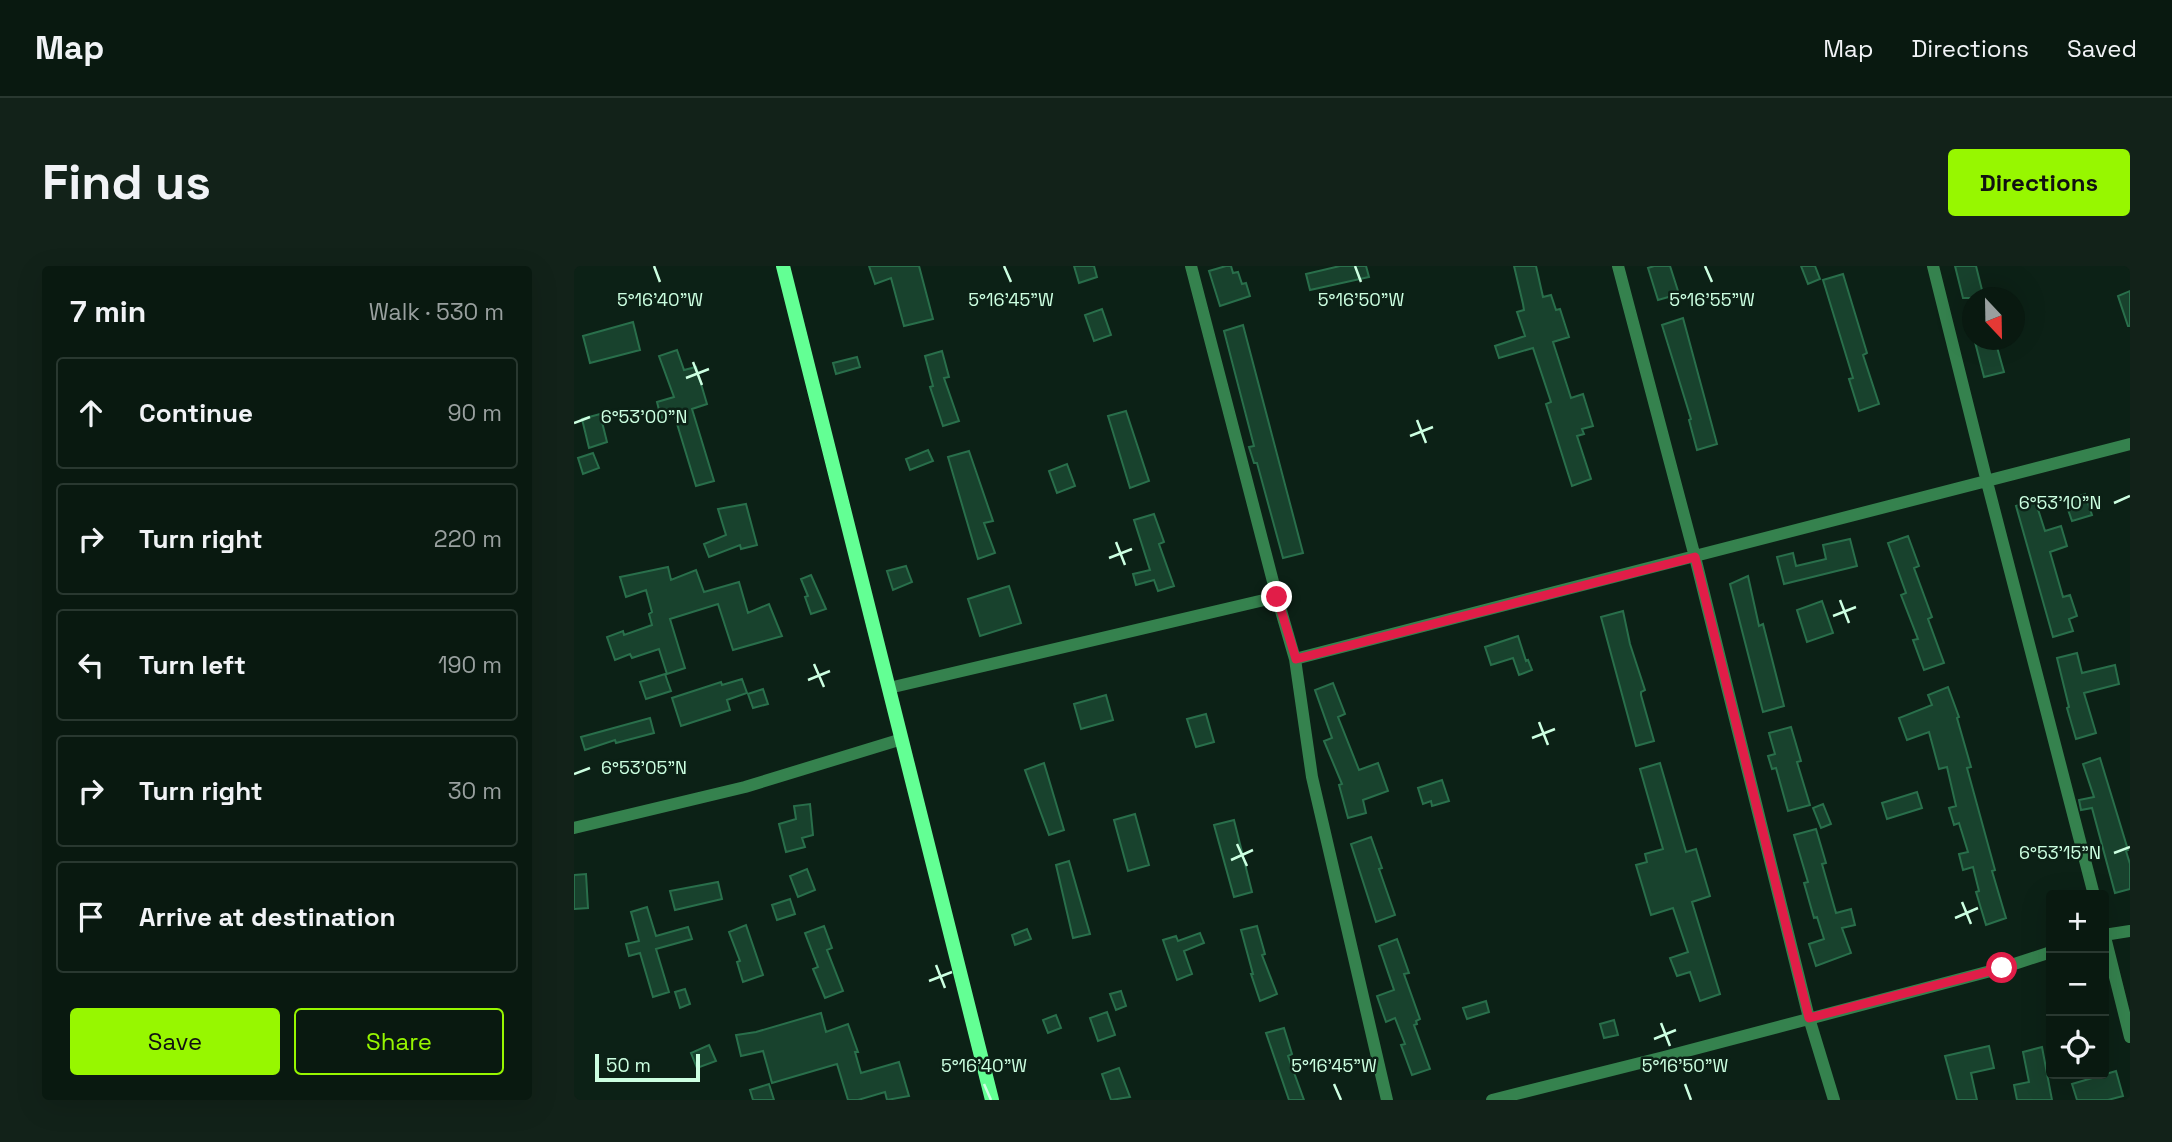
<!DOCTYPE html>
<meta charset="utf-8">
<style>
body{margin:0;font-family:"Space Grotesk",sans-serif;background:#122219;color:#f1f3f6}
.controls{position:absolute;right:21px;bottom:21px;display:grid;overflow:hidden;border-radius:7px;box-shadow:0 7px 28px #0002}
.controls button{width:63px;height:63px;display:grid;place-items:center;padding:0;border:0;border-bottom:2px solid #293830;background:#091910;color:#f1f3f6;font:35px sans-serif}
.compass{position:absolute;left:1388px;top:21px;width:63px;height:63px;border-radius:50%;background:#091910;box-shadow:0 7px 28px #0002;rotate:158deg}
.scale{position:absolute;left:21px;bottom:18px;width:105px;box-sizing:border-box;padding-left:7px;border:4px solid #ccffe1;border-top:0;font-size:19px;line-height:24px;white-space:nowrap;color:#ccffe1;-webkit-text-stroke:5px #0c2116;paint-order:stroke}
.stop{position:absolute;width:21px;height:21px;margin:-16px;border:5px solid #e11d48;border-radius:50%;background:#fff}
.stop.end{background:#e11d48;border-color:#fff;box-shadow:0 2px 7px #0008}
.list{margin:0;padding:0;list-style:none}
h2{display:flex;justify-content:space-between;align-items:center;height:91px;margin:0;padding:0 28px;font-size:30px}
h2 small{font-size:23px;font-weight:400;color:#99a09f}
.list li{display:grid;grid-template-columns:46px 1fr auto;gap:21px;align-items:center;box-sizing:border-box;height:112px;margin:0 14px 14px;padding:0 14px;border:2px solid #293830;border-radius:7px}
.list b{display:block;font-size:26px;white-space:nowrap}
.list em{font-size:23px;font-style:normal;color:#99a09f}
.actions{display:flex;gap:14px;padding:21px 28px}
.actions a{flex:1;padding:16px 0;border:2px solid #97f700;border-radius:7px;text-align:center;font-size:24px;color:#97f700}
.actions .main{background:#97f700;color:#111}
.icon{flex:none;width:38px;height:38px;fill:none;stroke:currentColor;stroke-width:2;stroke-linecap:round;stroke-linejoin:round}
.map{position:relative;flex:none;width:1556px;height:834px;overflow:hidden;border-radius:7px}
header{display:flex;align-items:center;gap:42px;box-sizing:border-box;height:98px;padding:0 35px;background:#091910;border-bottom:2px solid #293830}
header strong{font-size:33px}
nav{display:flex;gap:38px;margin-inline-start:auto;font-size:24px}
.intro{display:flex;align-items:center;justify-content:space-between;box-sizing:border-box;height:168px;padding:0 42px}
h1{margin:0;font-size:49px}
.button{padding:18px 32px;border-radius:7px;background:#97f700;color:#111;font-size:24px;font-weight:700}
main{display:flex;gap:42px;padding:0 42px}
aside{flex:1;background:#091910;border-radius:7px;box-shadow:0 7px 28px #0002}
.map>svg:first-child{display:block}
.building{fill:#18422d;stroke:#296f4b;stroke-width:2}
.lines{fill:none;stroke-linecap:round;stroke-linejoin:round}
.street{stroke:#35824e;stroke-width:12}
.secondary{stroke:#63ff94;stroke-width:14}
.route{stroke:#e11d48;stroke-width:9}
.ticks{fill:none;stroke:#ccffe1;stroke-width:2.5}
.ticks-label{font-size:18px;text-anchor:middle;fill:#ccffe1;stroke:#0c2116;stroke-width:5;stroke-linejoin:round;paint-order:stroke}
</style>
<header>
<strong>Map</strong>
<nav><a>Map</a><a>Directions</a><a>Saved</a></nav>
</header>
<div class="intro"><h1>Find us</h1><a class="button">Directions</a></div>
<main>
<aside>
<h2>7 min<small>Walk · 530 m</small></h2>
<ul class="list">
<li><svg class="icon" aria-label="ahead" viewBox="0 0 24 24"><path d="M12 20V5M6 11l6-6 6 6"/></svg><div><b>Continue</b></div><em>90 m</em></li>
<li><svg class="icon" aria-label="right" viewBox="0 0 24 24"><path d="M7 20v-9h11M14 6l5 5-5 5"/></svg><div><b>Turn right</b></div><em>220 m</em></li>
<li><svg class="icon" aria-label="left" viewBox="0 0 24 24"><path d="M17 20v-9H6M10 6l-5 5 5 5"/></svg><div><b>Turn left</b></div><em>190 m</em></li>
<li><svg class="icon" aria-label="right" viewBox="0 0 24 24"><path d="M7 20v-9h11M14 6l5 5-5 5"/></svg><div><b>Turn right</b></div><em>30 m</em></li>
<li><svg class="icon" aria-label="arrive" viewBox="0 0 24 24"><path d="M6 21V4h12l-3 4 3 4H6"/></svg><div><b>Arrive at destination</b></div></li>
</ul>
<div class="actions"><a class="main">Save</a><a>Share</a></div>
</aside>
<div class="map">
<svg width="1556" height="834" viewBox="0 0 1556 834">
<rect width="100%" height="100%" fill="#0c2116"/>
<path class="building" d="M295 0H345L359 53 330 60 317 12 301 18Z
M500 0H520L523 11 505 17Z
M652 0H657L659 7 664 6 668 18 672 17 676 30 646 40 635 5Z
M766 0H792L795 11 736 24 732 8Z
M940 0H962L969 31 977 29 982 44 986 43 995 71 979 76 997 132 1009 128 1019 160 1008 163 1010 168 1003 170 1017 213 998 220 972 138 977 136 959 82 925 92 921 80 951 70 943 46 950 44 949 38Z
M1080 0H1096L1105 28 1084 34 1074 2Z
M1227 0H1241L1246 13 1234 18Z
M1381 0H1402L1410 32H1389Z
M1269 8 1293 87 1289 89 1305 138 1285 145 1275 113 1279 112 1249 14Z
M1556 25V60H1554L1544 30Z
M528 43 537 69 520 75 511 49Z
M1109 52 1143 178 1123 184 1115 154 1117 153 1088 59Z
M59 56 66 84 16 97 9 70Z
M669 59 729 287 709 292 683 197H680L675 181 680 180 650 65Z
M1412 74H1421L1430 106 1410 111 1401 76Z
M103 84 110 104 122 101 133 138 118 143 140 215 122 220 100 148 87 152 83 136 100 131 85 90Z
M368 85 375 111 370 112 385 155 369 160 356 121 359 120 351 90Z
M283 91 286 101 262 108 259 97Z
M552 145 575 215 556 222 534 150Z
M26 148 33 176 15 182 8 153Z
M354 184 359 195 336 204 332 193Z
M395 185 419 255 410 257 421 287 404 293 374 191Z
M19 187 25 202 9 208 4 192Z
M493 198 501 220 483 227 475 205Z
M1511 228 1518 249 1498 255 1491 235Z
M1461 234 1471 265 1487 260 1493 280 1476 286 1489 331 1496 329 1503 350 1495 353 1499 365 1479 371 1442 240Z
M172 238 183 279 167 283 166 279 135 291 130 278 152 269 144 243Z
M580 248 590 276 585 278 600 320 584 325 580 314 562 319 559 308 576 304 560 254Z
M1334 270 1345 300 1340 302 1358 351 1354 353 1370 397 1350 404 1339 374 1344 373 1327 329 1332 327 1314 277Z
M1276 273 1283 300 1210 318 1203 291 1219 287 1222 300 1252 293 1249 279Z
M332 300 338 316 319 324 313 305Z
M94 301 97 314 122 304 130 326 165 316 174 347 195 338 208 370 159 384 144 338 96 353 111 402 93 408 85 383 58 392 56 388 41 394 33 371 49 365 50 369 78 359 75 348 78 346 72 324 52 331 46 311Z
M237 309 252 343 237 348 231 331 234 330 227 313Z
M1174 310 1185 360 1189 358 1210 440 1189 446 1156 318Z
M435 320 447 357 406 370 394 333Z
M1248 335 1259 367 1233 376 1223 344Z
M1049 345 1056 378 1071 424 1067 426V429L1080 475 1062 480 1027 351Z
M944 370 952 395 954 394 958 404 945 409 939 392 917 399 911 381Z
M1503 387 1508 407 1541 399 1545 418 1510 427 1522 467 1502 473 1493 442 1495 441 1483 392Z
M91 408 97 425 72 433 66 416Z
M168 413 173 427 153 434 156 444 107 460 98 432 147 416 148 419Z
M759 417 771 448 764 451 785 504 804 497 814 525 789 534 792 547 774 552 765 519 768 518 750 475 758 472 741 424Z
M1374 421 1385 451 1383 452 1397 501 1393 502 1421 604 1418 605 1432 652 1412 659 1402 626 1405 625 1399 601 1389 604 1385 588 1394 586 1385 557 1380 559 1375 542 1382 540 1373 501 1365 503 1355 466 1333 474 1325 452 1358 439 1354 429Z
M189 423 194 438 179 442 174 428Z
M532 429 539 454 507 463 500 438Z
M632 448 640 476 622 481 613 453Z
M76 452 80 467 42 477 41 474 11 484 7 471Z
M1217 461 1227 495 1223 496 1236 539 1214 545 1202 502 1198 503 1194 490 1201 488 1195 467Z
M1526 492 1554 584 1552 585 1556 598V623L1541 627 1518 542 1507 544 1505 534 1520 531 1509 498Z
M470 497 490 564 475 569 451 504Z
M1086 497 1112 586 1122 583 1136 630 1118 636 1146 728 1126 735 1116 706 1103 710 1096 692 1114 686 1099 642 1077 649 1062 599 1073 596 1071 588 1089 583 1066 503Z
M868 514 875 535 858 540 857 535 849 538 844 522Z
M1343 526 1348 542 1313 553 1308 537Z
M236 538 239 569 228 572 231 581 212 586 205 558 222 553 220 540Z
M1249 538 1257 558 1247 562 1239 542Z
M561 548 575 599 554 605 540 554Z
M660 554 678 626 660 631 640 559Z
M1242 563 1252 597 1248 598 1262 647 1277 643 1281 659 1268 662 1277 687 1242 700 1235 678 1250 673 1243 651 1240 652 1230 617 1234 616 1220 569Z
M797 571 808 602 805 603 821 649 802 656 777 578Z
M495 595 516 668 499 672 482 599Z
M233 603 241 624 224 631 216 610Z
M12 608 14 642 0 643V609Z
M144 616 148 633 101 644 96 625Z
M216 633 221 648 203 654 198 639Z
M73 641 82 670 114 661 118 673 82 683 95 726 79 731 66 687 55 690 52 678 65 675 57 646Z
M172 659 189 709 169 716 163 696 166 695 155 666Z
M250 660 258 682 253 684 269 725 251 732 239 703 244 701 231 667Z
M683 660 691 688 688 689 703 728 686 735 677 708H679L667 664Z
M453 663 457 673 441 679 438 669Z
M626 667 630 677 610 685 618 708 603 714 589 674 602 670 604 675Z
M823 673 835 707 830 708 846 753 842 755 843 758 840 759 856 803 838 809 827 779 831 778 821 752 812 756 803 730 820 724 805 680Z
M111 723 116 738 106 742 101 726Z
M547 725 552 740 542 744 536 728Z
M912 735 915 746 893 753 889 742Z
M533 746 541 769 524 775 516 752Z
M247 747 252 766 274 758 284 786H281L287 807 325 796 335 830 313 834 311 826 284 834H274L263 798 198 817 189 785 167 790 162 769 182 766Z
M482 749 487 762 474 767 469 754Z
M1040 754 1044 769 1030 772 1026 758Z
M710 762 718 788 714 790 730 834H715L692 767Z
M135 779 142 795 123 802 117 787Z
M1415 780 1420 802 1397 807 1403 834H1383L1371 790Z
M1468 781 1478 834H1443L1440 819 1455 816 1449 786Z
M545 802 556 831 537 834 528 808Z
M1542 805 1549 830 1534 834H1503L1498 818Z
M195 818 200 834H179L176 824Z"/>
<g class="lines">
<path class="street" d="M617 0 703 331 721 393 738 511 813 834
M1044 0 1121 291 1235 752 1260 834
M1359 0 1413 216 1520 629
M721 393 1556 178
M315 422 703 331
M0 562 171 521 328 473
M1530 667 1556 771
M1530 669 1556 665
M918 834 1090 791 1428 702 1477 686"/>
<path class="secondary" d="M209 0 418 834"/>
</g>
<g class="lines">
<path class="route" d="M703 331 722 393 1121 291 1235 752 1428 702"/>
</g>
<path class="ticks" d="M80 0 86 16M430 0 437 16M781 0 787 16M1131 0 1138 16M119 96 128 119M112 112 135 103M843 154 852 177M0 157 16 151M836 170 859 161M1540 237 1556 230M542 276 551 299M535 292 558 283M1266 334 1275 357M1259 350 1282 341M240 398 250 421M234 414 256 405M965 456 974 479M958 472 981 463M0 508 16 502M663 578 673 600M1540 587 1556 581M657 594 679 584M1388 636 1397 658M1381 652 1404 642M362 699 371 722M355 715 378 706M1087 757 1096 780M1080 773 1102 764M410 818 417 834M760 818 767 834M1111 818 1117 834"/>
<g class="ticks-label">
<text x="86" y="40">5°16'40"W</text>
<text x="437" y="40">5°16'45"W</text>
<text x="787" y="40">5°16'50"W</text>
<text x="1138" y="40">5°16'55"W</text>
<text x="70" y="157">6°53'00"N</text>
<text x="1486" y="243">6°53'10"N</text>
<text x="70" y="508">6°53'05"N</text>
<text x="1486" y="593">6°53'15"N</text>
<text x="410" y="806">5°16'40"W</text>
<text x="760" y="806">5°16'45"W</text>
<text x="1111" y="806">5°16'50"W</text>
</g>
</svg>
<div class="controls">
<button>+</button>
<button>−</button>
<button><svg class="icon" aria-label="locate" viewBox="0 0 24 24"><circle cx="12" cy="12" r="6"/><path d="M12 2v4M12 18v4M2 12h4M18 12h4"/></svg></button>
</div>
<svg class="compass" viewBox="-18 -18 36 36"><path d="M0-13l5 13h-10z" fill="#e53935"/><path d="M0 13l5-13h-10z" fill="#99a09f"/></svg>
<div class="scale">50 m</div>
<div class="stop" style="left:1428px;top:702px"></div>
<div class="stop end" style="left:703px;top:331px"></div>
</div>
</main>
